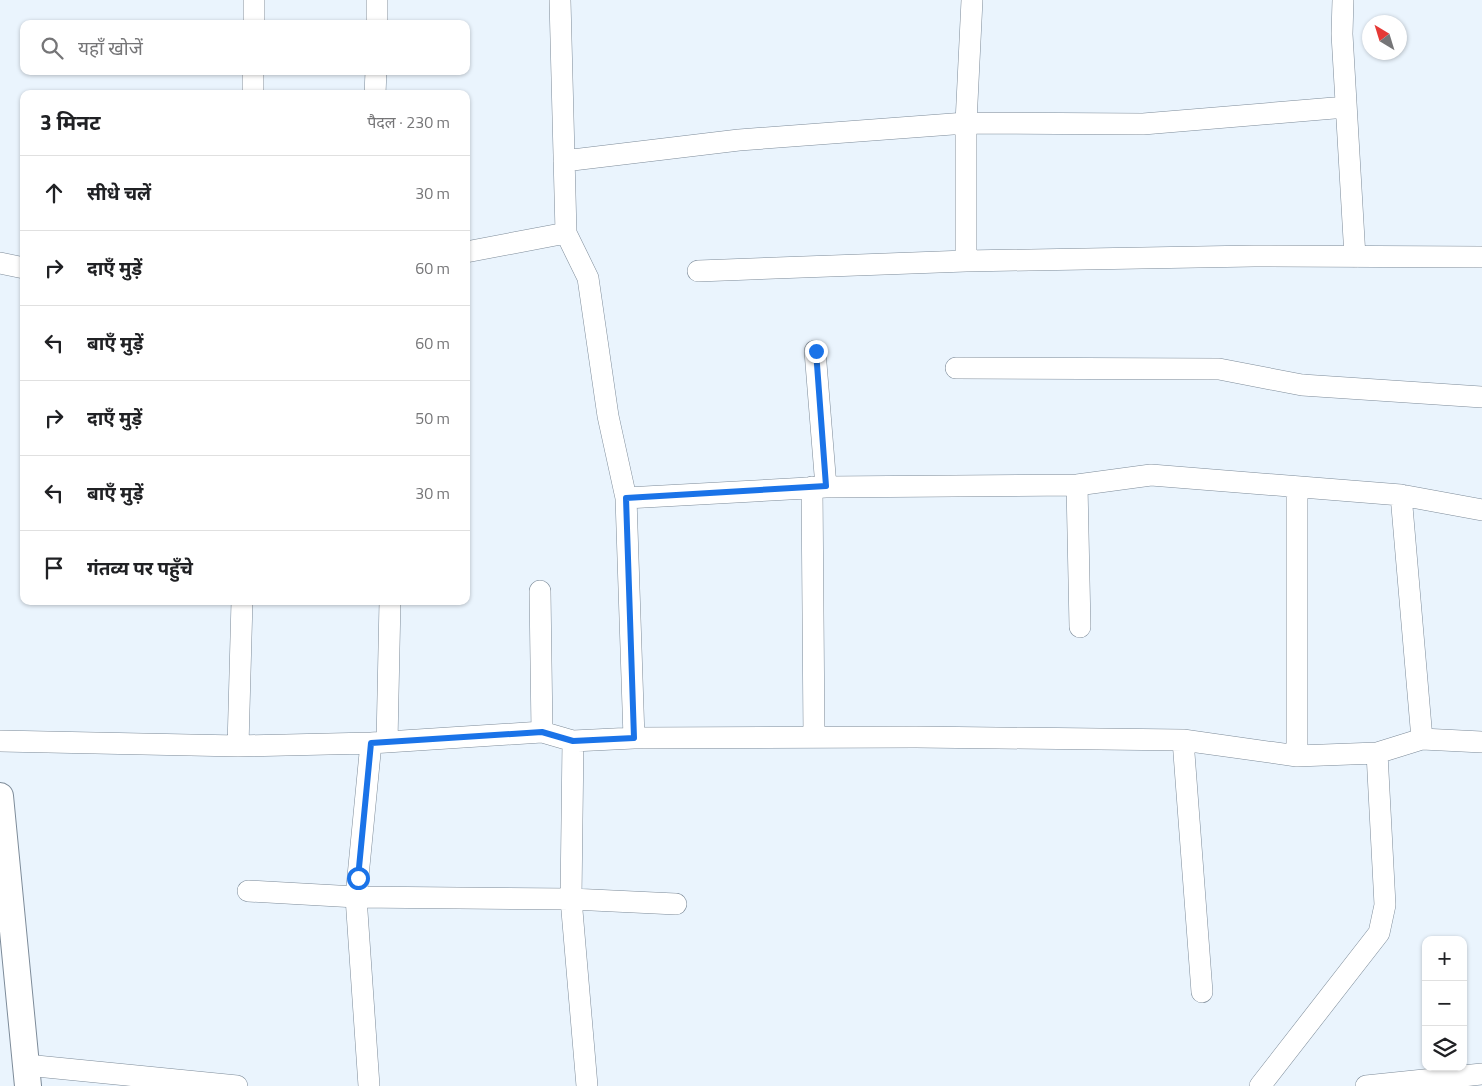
<!DOCTYPE html>
<html lang="hi">
<meta charset="utf-8">
<style>
body{margin:0;font-family:"Titillium Web","Noto Sans Devanagari",sans-serif;background:#f2f2f2;color:#202124}
.controls{position:absolute;right:15px;bottom:15px;display:grid;overflow:hidden;border-radius:10px;box-shadow:0 1px 4px #0004}
.controls button{width:45px;height:45px;display:grid;place-items:center;padding:0;border:0;border-bottom:1px solid #e0e0e0;background:#fff;color:#202124;font:25px sans-serif}
.compass{position:absolute;left:1362px;top:15px;width:45px;height:45px;border-radius:50%;background:#fff;box-shadow:0 1px 4px #0004;rotate:322deg}
.stop{position:absolute;width:15px;height:15px;margin:-11px;border:4px solid #1a73e8;border-radius:50%;background:#fff}
.stop.end{background:#1a73e8;border-color:#fff;box-shadow:0 1px 5px #0008}
.list{margin:0;padding:0;list-style:none}
h2{display:flex;justify-content:space-between;align-items:center;height:65px;margin:0;padding:0 20px;font-size:21px}
h2 small{font-size:16px;font-weight:400;color:#757577}
.list li{display:grid;grid-template-columns:32px 1fr auto;gap:15px;align-items:center;box-sizing:border-box;height:75px;padding:0 20px;border-top:1px solid #e0e0e0}
.list b{display:block;font-size:19px;white-space:nowrap}
.list em{font-size:16px;font-style:normal;color:#757577}
.icon{flex:none;width:28px;height:28px;fill:none;stroke:currentColor;stroke-width:2;stroke-linecap:round;stroke-linejoin:round}
.map{position:relative;flex:none;width:1482px;height:1086px;overflow:hidden}
.search{position:absolute;background:#fff;box-shadow:0 1px 4px #0004;left:20px;top:20px;width:450px;height:55px;display:flex;align-items:center;gap:12px;box-sizing:border-box;padding:0 18px;border-radius:10px;color:#757577;font-size:19px}
.panel{position:absolute;background:#fff;box-shadow:0 1px 4px #0004;left:20px;top:90px;width:450px;height:515px;border-radius:10px}
.map>svg:first-child{display:block}
.lines{fill:none;stroke-linecap:round;stroke-linejoin:round}
.minor-casing{stroke:#7d8b99;stroke-width:22}
.tertiary-casing{stroke:#7d8b99;stroke-width:28}
.minor{stroke:#fff;stroke-width:21}
.tertiary{stroke:#fff;stroke-width:26}
.route{stroke:#1a73e8;stroke-width:6}
</style>
<div class="map">
<svg width="1482" height="1086" viewBox="0 0 1482 1086">
<rect width="100%" height="100%" fill="#eaf4fd"/>
<g class="lines">
<defs>
<path id="minor" d="M1343 0 1342 34 1355 257
M254 24V0
M377 24V0
M253 94V71
M375 94 376 71
M564 161 739 140 966 123 1143 124 1346 107
M566 233 588 278 608 416 626 498
M466 252 566 233 560 0
M966 261V123L972 0
M0 263 24 268
M698 271 966 261 1254 256 1482 257
M815 351 826 487
M956 368 1219 369 1302 385 1482 397
M1077 485 1080 627
M812 487 814 737
M1401 495 1422 739
M540 591 542 732
M634 738 626 498 826 487 1077 485 1151 475 1401 495 1482 510
M1183 740 1202 992
M0 741 238 746 371 743 542 732 573 741 634 738 916 737 1183 740 1297 756 1377 753 1422 739 1482 742
M573 741 571 899 587 1086
M387 742 390 601
M238 746 242 601
M1297 756V487
M248 891 356 897 571 899 676 904
M26 1065 237 1086
M369 1086 356 897 371 743
M1260 1086 1379 933 1385 905 1377 753
M1366 1086 1482 1074"/>
<path id="tertiary" d="M0 796 28 1086"/>
</defs>
<use href="#minor" class="minor-casing"/>
<use href="#tertiary" class="tertiary-casing"/>
<use href="#minor" class="minor"/>
<use href="#tertiary" class="tertiary"/>
</g>
<g class="lines">
<path class="route" d="M358 878 371 743 542 732 573 741 634 738 626 498 826 486 816 351"/>
</g>
</svg>
<div class="controls">
<button>+</button>
<button>−</button>
<button><svg class="icon" aria-label="layers" viewBox="0 0 24 24"><path d="M12 4l9 5-9 5-9-5zM3 14l9 5 9-5"/></svg></button>
</div>
<svg class="compass" viewBox="-18 -18 36 36"><path d="M0-13l5 13h-10z" fill="#e53935"/><path d="M0 13l5-13h-10z" fill="#757577"/></svg>
<div class="stop" style="left:358px;top:878px"></div>
<div class="stop end" style="left:816px;top:351px"></div>
<div class="search"><svg class="icon" aria-label="search" viewBox="0 0 24 24"><circle cx="10" cy="10" r="6"/><path d="M15 15l6 6"/></svg>यहाँ खोजें</div>
<section class="panel">
<h2>3 मिनट<small>पैदल · 230 m</small></h2>
<ul class="list">
<li><svg class="icon" aria-label="ahead" viewBox="0 0 24 24"><path d="M12 20V5M6 11l6-6 6 6"/></svg><div><b>सीधे चलें</b></div><em>30 m</em></li>
<li><svg class="icon" aria-label="right" viewBox="0 0 24 24"><path d="M7 20v-9h11M14 6l5 5-5 5"/></svg><div><b>दाएँ मुड़ें</b></div><em>60 m</em></li>
<li><svg class="icon" aria-label="left" viewBox="0 0 24 24"><path d="M17 20v-9H6M10 6l-5 5 5 5"/></svg><div><b>बाएँ मुड़ें</b></div><em>60 m</em></li>
<li><svg class="icon" aria-label="right" viewBox="0 0 24 24"><path d="M7 20v-9h11M14 6l5 5-5 5"/></svg><div><b>दाएँ मुड़ें</b></div><em>50 m</em></li>
<li><svg class="icon" aria-label="left" viewBox="0 0 24 24"><path d="M17 20v-9H6M10 6l-5 5 5 5"/></svg><div><b>बाएँ मुड़ें</b></div><em>30 m</em></li>
<li><svg class="icon" aria-label="arrive" viewBox="0 0 24 24"><path d="M6 21V4h12l-3 4 3 4H6"/></svg><div><b>गंतव्य पर पहुँचे</b></div></li>
</ul>
</section>
</div>
